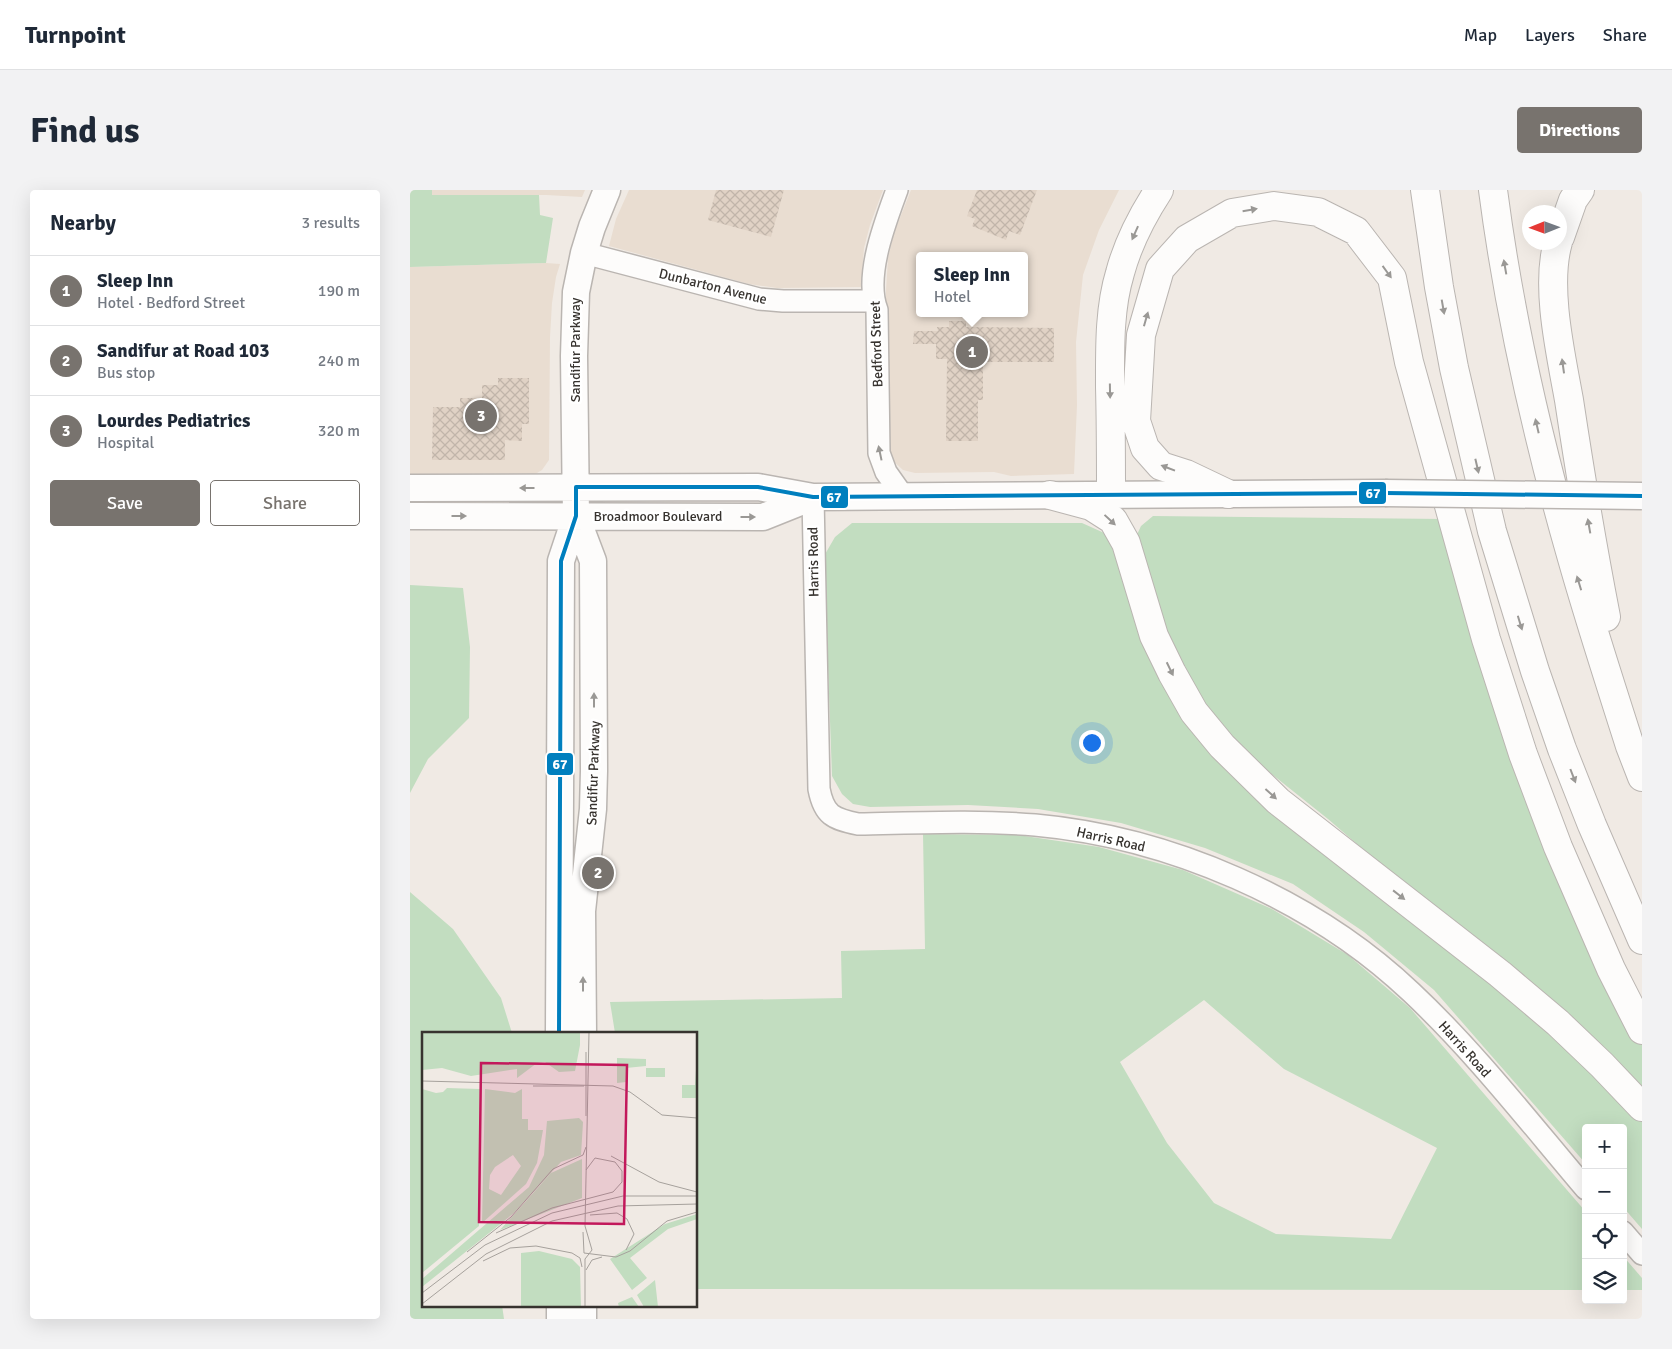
<!DOCTYPE html>
<meta charset="utf-8">
<style>
body{margin:0;font-family:Signika,sans-serif;background:#f2f2f3;color:#1f2937}
.controls{position:absolute;right:15px;bottom:15px;display:grid;overflow:hidden;border-radius:5px;box-shadow:0 5px 20px #0002}
.controls button{width:45px;height:45px;display:grid;place-items:center;padding:0;border:0;border-bottom:1px solid #e0e1e3;background:#fff;color:#1f2937;font:25px sans-serif}
.compass{position:absolute;left:1112px;top:15px;width:45px;height:45px;border-radius:50%;background:#fff;box-shadow:0 5px 20px #0002;rotate:269deg}
.you{position:absolute;left:681px;top:552px;width:18px;height:18px;margin:-12px;border:4px solid #fff;border-radius:50%;background:#1a73e8;box-shadow:0 0 0 8px #1a73e833}
.badge{display:grid;place-items:center;width:32px;height:32px;border-radius:50%;background:#78736e;color:#fff;font-size:16px;font-weight:700}
.pin{position:absolute;translate:-50% -50%;border:2px solid #fff;box-shadow:0 1px 5px #0006}
.popup{position:absolute;left:506px;top:62px;width:112px;height:65px;box-sizing:border-box;display:grid;place-content:center;border-radius:5px;background:#fff;filter:drop-shadow(0 1px 4px #0005);font-size:16px;white-space:nowrap;color:#747a83}
.popup b{font-size:19px;color:#1f2937}
.popup::after{content:'';position:absolute;left:50%;top:100%;margin-left:-10px;border:10px solid transparent;border-top-color:#fff}
.list{margin:0;padding:0;list-style:none}
h2{display:flex;justify-content:space-between;align-items:center;height:65px;margin:0;padding:0 20px;font-size:21px}
h2 small{font-size:16px;font-weight:400;color:#747a83}
.list li{display:grid;grid-template-columns:32px 1fr auto;gap:15px;align-items:center;box-sizing:border-box;height:70px;padding:0 20px;border-top:1px solid #e0e1e3}
.list b{display:block;font-size:19px;white-space:nowrap}
.list p{margin:0;font-size:16px;white-space:nowrap;color:#747a83}
.list em{font-size:16px;font-style:normal;color:#747a83}
.actions{display:flex;gap:10px;padding:15px 20px}
.actions a{flex:1;padding:11px 0;border:1px solid #78736e;border-radius:5px;text-align:center;font-size:18px;color:#78736e}
.actions .main{background:#78736e;color:#fff}
.icon{flex:none;width:28px;height:28px;fill:none;stroke:currentColor;stroke-width:2;stroke-linecap:round;stroke-linejoin:round}
.map{position:relative;flex:none;width:1232px;height:1129px;overflow:hidden;border-radius:5px}
header{display:flex;align-items:center;gap:30px;box-sizing:border-box;height:70px;padding:0 25px;background:#fff;border-bottom:1px solid #e0e1e3}
header strong{font-size:24px}
nav{display:flex;gap:28px;margin-inline-start:auto;font-size:18px}
.intro{display:flex;align-items:center;justify-content:space-between;box-sizing:border-box;height:120px;padding:0 30px}
h1{margin:0;font-size:35px}
.button{padding:12px 22px;border-radius:5px;background:#78736e;color:#fff;font-size:18px;font-weight:700}
main{display:flex;gap:30px;padding:0 30px}
aside{flex:1;background:#fff;border-radius:5px;box-shadow:0 5px 20px #0002}
.map>svg:first-child{display:block}
.built{fill:#e9ddd1;fill-rule:evenodd}
.green{fill:#c2ddc0;fill-rule:evenodd}
.building{fill:url(#building-cross-hatch)}
.lines{fill:none;stroke-linecap:round;stroke-linejoin:round}
.minor-casing{stroke:#bab5b1;stroke-width:24}
.major-casing{stroke:#bab5b1;stroke-width:29}
.highway-casing{stroke:#bab5b1;stroke-width:30}
.minor{stroke:#fdfcfb;stroke-width:21}
.major{stroke:#fdfcfb;stroke-width:26}
.highway{stroke:#fdfcfb;stroke-width:28}
.major-bridge-casing{stroke:#bab5b1;stroke-width:29;stroke-linecap:butt}
.major-bridge{stroke:#fdfcfb;stroke-width:26}
.bus-1-casing{stroke:#fff;stroke-width:8}
.bus-1{stroke:#007fbe;stroke-width:4}
.oneway{fill:#9a9895}
.labels{text-anchor:middle;stroke-width:5;stroke-linejoin:round;paint-order:stroke}
.street-label{font-size:14px;fill:#37332f;stroke:#fff}
.inset-road{fill:none;stroke:#a6a19c;stroke-width:1}
.view{fill:#c2185b;fill-opacity:0.15;stroke:#c2185b;stroke-width:2.5}
.inset-edge{fill:none;stroke:#37332f;stroke-width:2.5}
.line-badge{stroke:#fff;stroke-width:2}
.badge-label{font-size:14px;text-anchor:middle;font-weight:bold;fill:#fff}
</style>
<header>
<strong>Turnpoint</strong>
<nav><a>Map</a><a>Layers</a><a>Share</a></nav>
</header>
<div class="intro"><h1>Find us</h1><a class="button">Directions</a></div>
<main>
<aside>
<h2>Nearby<small>3 results</small></h2>
<ul class="list">
<li><span class="badge">1</span><div><b>Sleep Inn</b><p>Hotel · Bedford Street</p></div><em>190 m</em></li>
<li><span class="badge">2</span><div><b>Sandifur at Road 103</b><p>Bus stop</p></div><em>240 m</em></li>
<li><span class="badge">3</span><div><b>Lourdes Pediatrics</b><p>Hospital</p></div><em>320 m</em></li>
</ul>
<div class="actions"><a class="main">Save</a><a>Share</a></div>
</aside>
<div class="map">
<svg width="1232" height="1129" viewBox="0 0 1232 1129">
<defs>
<pattern id="building-cross-hatch" width="8" height="8" patternUnits="userSpaceOnUse" patternTransform="scale(1.25)"><rect width="8" height="8" fill="#e0d2c5"/><path d="M0 0l8 8M0 8l8-8" fill="none" stroke="#c1b5aa"/></pattern>
</defs>
<rect width="100%" height="100%" fill="#f0eae4"/>
<path class="built" d="M22 0H175L172 7 136 5H22Z
M219 0H473L460 35 454 58 451 97 367 98 339 94 199 56 206 29Z
M501 0H709L689 40 673 85 666 152 667 215 664 284 601 286 584 282 505 283 493 280 481 269 476 255V101L478 68 484 43ZM510 66H614V123H510Z
M136 73 150 74 146 87 142 113 140 147 139 270 132 280 122 286 0 288V77Z"/>
<path class="green" d="M0 0H22V5H129L130 25 143 28 136 73 0 77Z
M743 326 1035 329 1232 848V900L918 629 844 570 811 535 780 494 756 453 725 349 731 336Z
M442 333H672L701 346 756 496 1158 854 1232 931V1039L1213 1017V938H1176V974L1024 800 954 742 883 694 795 658 711 633 628 619 558 615 460 617 443 614 432 604 422 586 414 366 425 347Z
M0 395 53 398 60 457 59 528 18 569 0 603Z
M513 644 608 645 689 657 773 680 862 719 938 765 1000 818 1176 1022V1100L286 1099V843H205L200 812 432 808 431 761 515 759ZM794 810 874 879 1027 958 981 1049 866 1044 804 1013 757 953 710 872Z
M0 702 43 739 91 808 102 843H14V1115H92L94 1129H0Z
M1213 1066 1232 1088V1100H1213Z"/>
<path class="building" d="M306 0H374L361 47 298 30Z
M567 0H627L610 45 599 41 596 50 562 36 565 29 557 26Z
M539 131H556V137L644 138V172H573V210H568V251H536L537 169H526V154H503L504 141H528L527 137H539Z
M88 188H119V234H112V251L95 250V270H22L23 217H50V208H72V195H88Z"/>
<g class="lines">
<defs>
<path id="minor" d="M487 0C475 33 454 86 467 120L469 263 476 282 493 306
M174 63 349 109 373 111H464
M403 307 409 599C414 625 423 629 448 634 507 633 566 630 625 635 759 647 903 709 1001 802 1065 862 1119 932 1176 999
M1213 1042 1232 1064"/>
<path id="major" d="M0 298 348 297 403 307 975 303
M0 326 353 327 403 307
M166 326 183 371 184 581 183 619 172 721 173 843
M149 843 151 371 166 326 164 166 166 102 174 63 182 37 197 0
M150 1115V1129
M173 1115V1129"/>
<path id="highway" d="M1015 0 1029 97 1044 178 1082 341 1125 481 1152 559 1182 635 1232 750
M1083 0C1099 123 1127 246 1161 365 1179 429 1200 493 1220 556L1232 587
M1150 47 1163 10 1170 0
M1148 52C1135 97 1151 165 1159 210 1170 283 1182 355 1196 427
M818 304 776 284 751 276 735 258 726 231 731 145 750 79 777 49 822 23 864 16 908 22 946 41 982 88 999 172 1076 449 1113 564 1148 657 1201 779 1232 840
M640 305 681 316 703 330 716 353 744 446 762 483 784 522 812 556 868 611 1090 784 1148 833 1192 875 1232 917
M701 305C701 269 701 233 700 197 700 160 699 119 710 83 718 53 732 26 749 0"/>
</defs>
<use href="#minor" class="minor-casing"/>
<use href="#major" class="major-casing"/>
<use href="#highway" class="highway-casing"/>
<use href="#minor" class="minor"/>
<use href="#major" class="major"/>
<use href="#highway" class="highway"/>
<defs>
<path id="major-bridge" d="M975 303 1232 306"/>
</defs>
<use href="#major-bridge" class="major-bridge-casing"/>
<use href="#major-bridge" class="major-bridge"/>
<defs>
<path id="bus-1" d="M149 843 151 371 166 326V297H348L403 307 975 303 1232 306"/>
</defs>
<use href="#bus-1" class="bus-1-casing"/>
<use href="#bus-1" class="bus-1"/>
</g>
<defs><path id="oneway-solid" d="M-6-.8H1V-3.2L6.5 0L1 3.2V.8H-6Z" transform="scale(1.25)"/></defs>
<g class="oneway">
<use href="#oneway-solid" transform="translate(840 20) rotate(-10)"/>
<use href="#oneway-solid" transform="translate(725 43) rotate(114)"/>
<use href="#oneway-solid" transform="translate(1095 77) rotate(-100)"/>
<use href="#oneway-solid" transform="translate(977 82) rotate(54)"/>
<use href="#oneway-solid" transform="translate(1033 117) rotate(80)"/>
<use href="#oneway-solid" transform="translate(736 129) rotate(-74)"/>
<use href="#oneway-solid" transform="translate(1153 176) rotate(-98)"/>
<use href="#oneway-solid" transform="translate(700 201) rotate(89)"/>
<use href="#oneway-solid" transform="translate(1127 236) rotate(-103)"/>
<use href="#oneway-solid" transform="translate(470 263) rotate(-102)"/>
<use href="#oneway-solid" transform="translate(1067 276) rotate(77)"/>
<use href="#oneway-solid" transform="translate(758 278) rotate(-159)"/>
<use href="#oneway-solid" transform="translate(117 298) rotate(-180)"/>
<use href="#oneway-solid" transform="translate(49 326)"/>
<use href="#oneway-solid" transform="translate(338 327)"/>
<use href="#oneway-solid" transform="translate(700 330) rotate(43)"/>
<use href="#oneway-solid" transform="translate(1179 336) rotate(-100)"/>
<use href="#oneway-solid" transform="translate(1169 393) rotate(-107)"/>
<use href="#oneway-solid" transform="translate(1110 433) rotate(73)"/>
<use href="#oneway-solid" transform="translate(760 479) rotate(64)"/>
<use href="#oneway-solid" transform="translate(184 510) rotate(-90)"/>
<use href="#oneway-solid" transform="translate(1163 586) rotate(69)"/>
<use href="#oneway-solid" transform="translate(861 604) rotate(42)"/>
<use href="#oneway-solid" transform="translate(989 705) rotate(38)"/>
<use href="#oneway-solid" transform="translate(173 794) rotate(-90)"/>
</g>
<g class="labels">
<g class="street-label">
<text transform="translate(303 96) rotate(14)" y="5">Dunbarton Avenue</text>
<text transform="translate(466 154) rotate(-92)" y="5">Bedford Street</text>
<text transform="translate(165 160) rotate(-90)" y="5">Sandifur Parkway</text>
<text x="248" y="331">Broadmoor Boulevard</text>
<text transform="translate(403 372) rotate(-91)" y="5">Harris Road</text>
<text transform="translate(183 583) rotate(-88)" y="5">Sandifur Parkway</text>
<text transform="translate(701 649) rotate(13)" y="5">Harris Road</text>
<text transform="translate(1055 859) rotate(48)" y="5">Harris Road</text>
</g>
</g>
<g transform="translate(12 842)">
<rect width="275" height="275" fill="#f0eae4"/>
<path d="M0 0H158V13L153 39 137 40 123 30 115 31 95 46V37L49 44 20 36 0 38ZM195 26 224 27V34L204 36V50L195 51ZM224 36H243V45H224ZM273 38 275 66H260V53H273ZM25 56 58 57 57 194 0 241V57L14 61 21 60ZM63 57 93 61 100 57V87H106V98H121L115 131 104 152 60 191ZM91 123 99 134 79 163 67 157 68 143 73 135ZM157 86 161 90 159 123 139 130 92 181 0 255V247L107 155 122 123 125 89ZM160 127V166L78 198 129 141ZM275 182V187L246 197 208 226 225 246 210 258 188 227 243 192ZM117 219 150 227 158 235 159 275H99V221ZM233 248 236 275H222L215 263ZM210 265 217 275H197L196 271Z" fill="#c2ddc0" fill-rule="evenodd"/>
<path class="inset-road" d="M164 20V84M0 49 191 54 208 60 240 83 275 86M111 54H162M189 124 237 150 275 160M168 183 195 181 205 187 212 202 204 218M161 200 162 221 194 225 208 219 245 189 275 180M74 201 130 176 191 160 200 150V139L193 130 173 126 164 138M45 220 89 185 131 137 161 123 164 115M61 229 88 216 114 214 150 221 158 226 160 235M164 238 170 228 180 225M0 261 63 213 130 181 201 164H275M0 272 64 222 130 189 196 174 275 172M163 275V227L170 218 163 194 167 0"/>
<path class="view" d="M59 31 205 33 202 192 57 190Z"/>
<rect width="275" height="275" class="inset-edge"/>
</g>
<g class="line-badge">
<rect x="948" y="291" width="29" height="24" rx="5" fill="#007fbe"/>
<rect x="410" y="295" width="29" height="24" rx="5" fill="#007fbe"/>
<rect x="136" y="562" width="28" height="24" rx="5" fill="#007fbe"/>
</g>
<g class="badge-label">
<text x="963" y="308">67</text>
<text x="424" y="312">67</text>
<text x="150" y="579">67</text>
</g>
</svg>
<div class="controls">
<button>+</button>
<button>−</button>
<button><svg class="icon" aria-label="locate" viewBox="0 0 24 24"><circle cx="12" cy="12" r="6"/><path d="M12 2v4M12 18v4M2 12h4M18 12h4"/></svg></button>
<button><svg class="icon" aria-label="layers" viewBox="0 0 24 24"><path d="M12 4l9 5-9 5-9-5zM3 14l9 5 9-5"/></svg></button>
</div>
<svg class="compass" viewBox="-18 -18 36 36"><path d="M0-13l5 13h-10z" fill="#e53935"/><path d="M0 13l5-13h-10z" fill="#747a83"/></svg>
<div class="you"></div>
<div class="pin badge" style="left:562px;top:162px">1</div>
<div class="popup"><b>Sleep Inn</b>Hotel</div>
<div class="pin badge" style="left:188px;top:683px">2</div>
<div class="pin badge" style="left:71px;top:226px">3</div>
</div>
</main>
